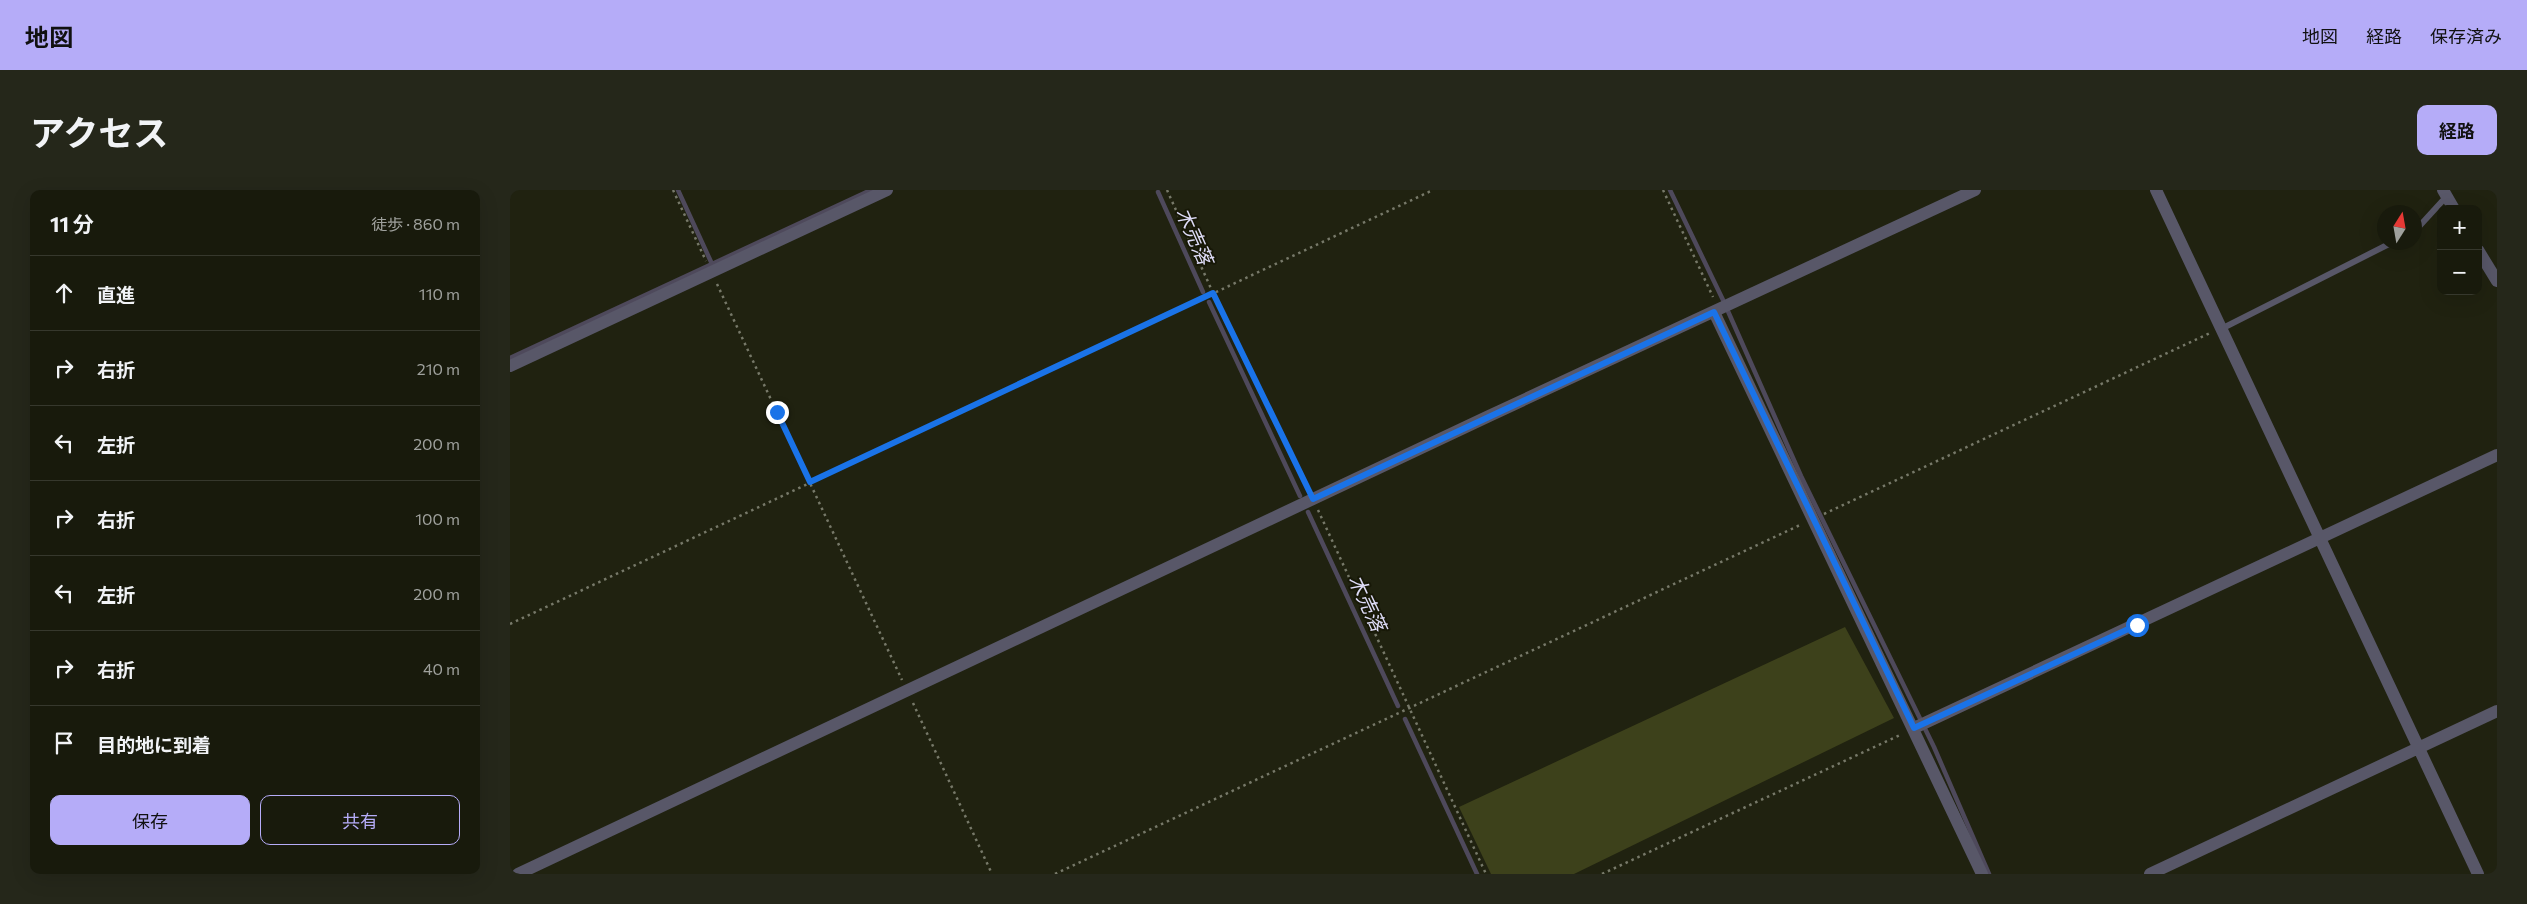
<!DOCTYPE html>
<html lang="ja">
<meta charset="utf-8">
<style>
body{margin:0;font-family:Commissioner,"Noto Sans JP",sans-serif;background:#25271a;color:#f1f3f6}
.controls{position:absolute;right:15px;top:15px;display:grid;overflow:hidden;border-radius:10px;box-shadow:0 5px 20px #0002}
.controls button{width:45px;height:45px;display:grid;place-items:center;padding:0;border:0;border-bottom:1px solid #36382d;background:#181a0c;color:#f1f3f6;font:25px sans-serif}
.compass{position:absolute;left:1867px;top:15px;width:45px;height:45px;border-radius:50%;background:#181a0c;box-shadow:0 5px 20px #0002;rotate:11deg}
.stop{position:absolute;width:15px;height:15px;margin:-11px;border:4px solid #1a73e8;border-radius:50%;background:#fff}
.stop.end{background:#1a73e8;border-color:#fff;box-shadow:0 1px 5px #0008}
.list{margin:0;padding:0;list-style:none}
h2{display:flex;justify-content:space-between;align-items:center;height:65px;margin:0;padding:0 20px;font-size:21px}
h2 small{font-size:16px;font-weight:400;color:#9fa19d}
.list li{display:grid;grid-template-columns:32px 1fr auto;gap:15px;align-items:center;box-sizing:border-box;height:75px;padding:0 20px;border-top:1px solid #36382d}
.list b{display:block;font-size:19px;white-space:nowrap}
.list em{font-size:16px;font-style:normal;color:#9fa19d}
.actions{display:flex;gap:10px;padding:15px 20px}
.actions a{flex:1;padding:11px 0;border:1px solid #b5acf8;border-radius:10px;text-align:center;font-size:18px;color:#b5acf8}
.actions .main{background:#b5acf8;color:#111}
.icon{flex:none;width:28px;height:28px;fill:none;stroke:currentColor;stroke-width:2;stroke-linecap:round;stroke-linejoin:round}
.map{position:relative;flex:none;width:1987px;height:684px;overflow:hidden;border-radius:10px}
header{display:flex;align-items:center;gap:30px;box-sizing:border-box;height:70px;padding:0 25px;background:#b5acf8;color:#111}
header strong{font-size:24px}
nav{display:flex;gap:28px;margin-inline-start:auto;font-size:18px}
.intro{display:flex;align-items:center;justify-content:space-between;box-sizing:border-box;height:120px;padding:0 30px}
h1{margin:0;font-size:35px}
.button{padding:12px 22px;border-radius:10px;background:#b5acf8;color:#111;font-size:18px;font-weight:700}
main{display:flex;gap:30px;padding:0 30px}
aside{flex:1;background:#181a0c;border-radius:10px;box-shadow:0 5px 20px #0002}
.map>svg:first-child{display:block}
.green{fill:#3d411b}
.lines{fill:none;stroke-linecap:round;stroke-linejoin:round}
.stream{stroke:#4e495b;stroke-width:4.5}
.path{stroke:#777969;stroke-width:2.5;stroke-dasharray:2.5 4;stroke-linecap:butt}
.lane{stroke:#585768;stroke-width:6}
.street{stroke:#585768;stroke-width:12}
.route{stroke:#1a73e8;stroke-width:6}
.labels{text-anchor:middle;stroke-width:4;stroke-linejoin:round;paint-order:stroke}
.water-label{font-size:20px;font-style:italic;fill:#dedcf7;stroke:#171807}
</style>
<header>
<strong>地図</strong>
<nav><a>地図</a><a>経路</a><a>保存済み</a></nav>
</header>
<div class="intro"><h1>アクセス</h1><a class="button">経路</a></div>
<main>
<aside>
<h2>11 分<small>徒歩 · 860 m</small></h2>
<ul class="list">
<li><svg class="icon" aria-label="ahead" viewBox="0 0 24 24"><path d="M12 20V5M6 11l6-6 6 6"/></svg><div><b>直進</b></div><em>110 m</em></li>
<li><svg class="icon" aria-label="right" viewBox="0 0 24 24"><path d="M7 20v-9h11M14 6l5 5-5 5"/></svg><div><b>右折</b></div><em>210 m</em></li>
<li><svg class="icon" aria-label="left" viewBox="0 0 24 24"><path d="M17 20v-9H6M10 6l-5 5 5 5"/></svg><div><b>左折</b></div><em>200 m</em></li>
<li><svg class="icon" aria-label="right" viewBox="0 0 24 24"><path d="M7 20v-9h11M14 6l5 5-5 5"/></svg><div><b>右折</b></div><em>100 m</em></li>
<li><svg class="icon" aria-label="left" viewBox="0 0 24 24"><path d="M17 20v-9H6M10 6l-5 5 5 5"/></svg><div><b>左折</b></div><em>200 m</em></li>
<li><svg class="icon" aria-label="right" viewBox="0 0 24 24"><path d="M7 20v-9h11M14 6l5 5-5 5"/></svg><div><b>右折</b></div><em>40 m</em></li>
<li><svg class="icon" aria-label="arrive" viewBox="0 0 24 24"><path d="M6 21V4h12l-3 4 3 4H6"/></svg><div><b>目的地に到着</b></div></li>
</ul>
<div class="actions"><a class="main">保存</a><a>共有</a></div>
</aside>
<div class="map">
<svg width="1987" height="684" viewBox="0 0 1987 684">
<rect width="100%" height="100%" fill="#202210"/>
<path class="green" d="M1335 437 1384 528 1064 684H981L949 617Z"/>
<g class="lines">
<path class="stream" d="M1160 0 1213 110 1291 286 1424 557 1479 684
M648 2 693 102
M202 74 361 0
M699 112 790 306
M0 168 202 74 168 0
M798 322 888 516
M895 529 967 684"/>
<path class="path" d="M163 0 196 71
M657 0 703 103 797 297
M1153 0 1203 107
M207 94 392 490
M808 320 976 684
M1314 324 1700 143
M0 434 923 0
M403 513 482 684
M545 684 1290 335
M1092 684 1390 545"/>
<path class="lane" d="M1904 42 1936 7
M1713 138 1883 52"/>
<path class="street" d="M1646 0 1968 684
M1933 0 1944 19
M1968 60 1987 91
M1204 122 1472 684
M0 176 377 0
M1404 538 1987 265
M8 684 979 226 1465 0
M1640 684 1987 521"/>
</g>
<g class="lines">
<path class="route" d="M267 222 300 292 703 103 803 309 1204 122 1404 538 1627 435"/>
</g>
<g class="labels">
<g class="water-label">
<text transform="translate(684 46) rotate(66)" y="7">木売落</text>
<text transform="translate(857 413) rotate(65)" y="7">木売落</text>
</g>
</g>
</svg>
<div class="controls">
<button>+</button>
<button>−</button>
</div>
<svg class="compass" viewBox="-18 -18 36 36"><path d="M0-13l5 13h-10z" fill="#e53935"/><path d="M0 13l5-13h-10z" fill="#9fa19d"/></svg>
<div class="stop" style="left:1627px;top:435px"></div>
<div class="stop end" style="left:267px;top:222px"></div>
</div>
</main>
